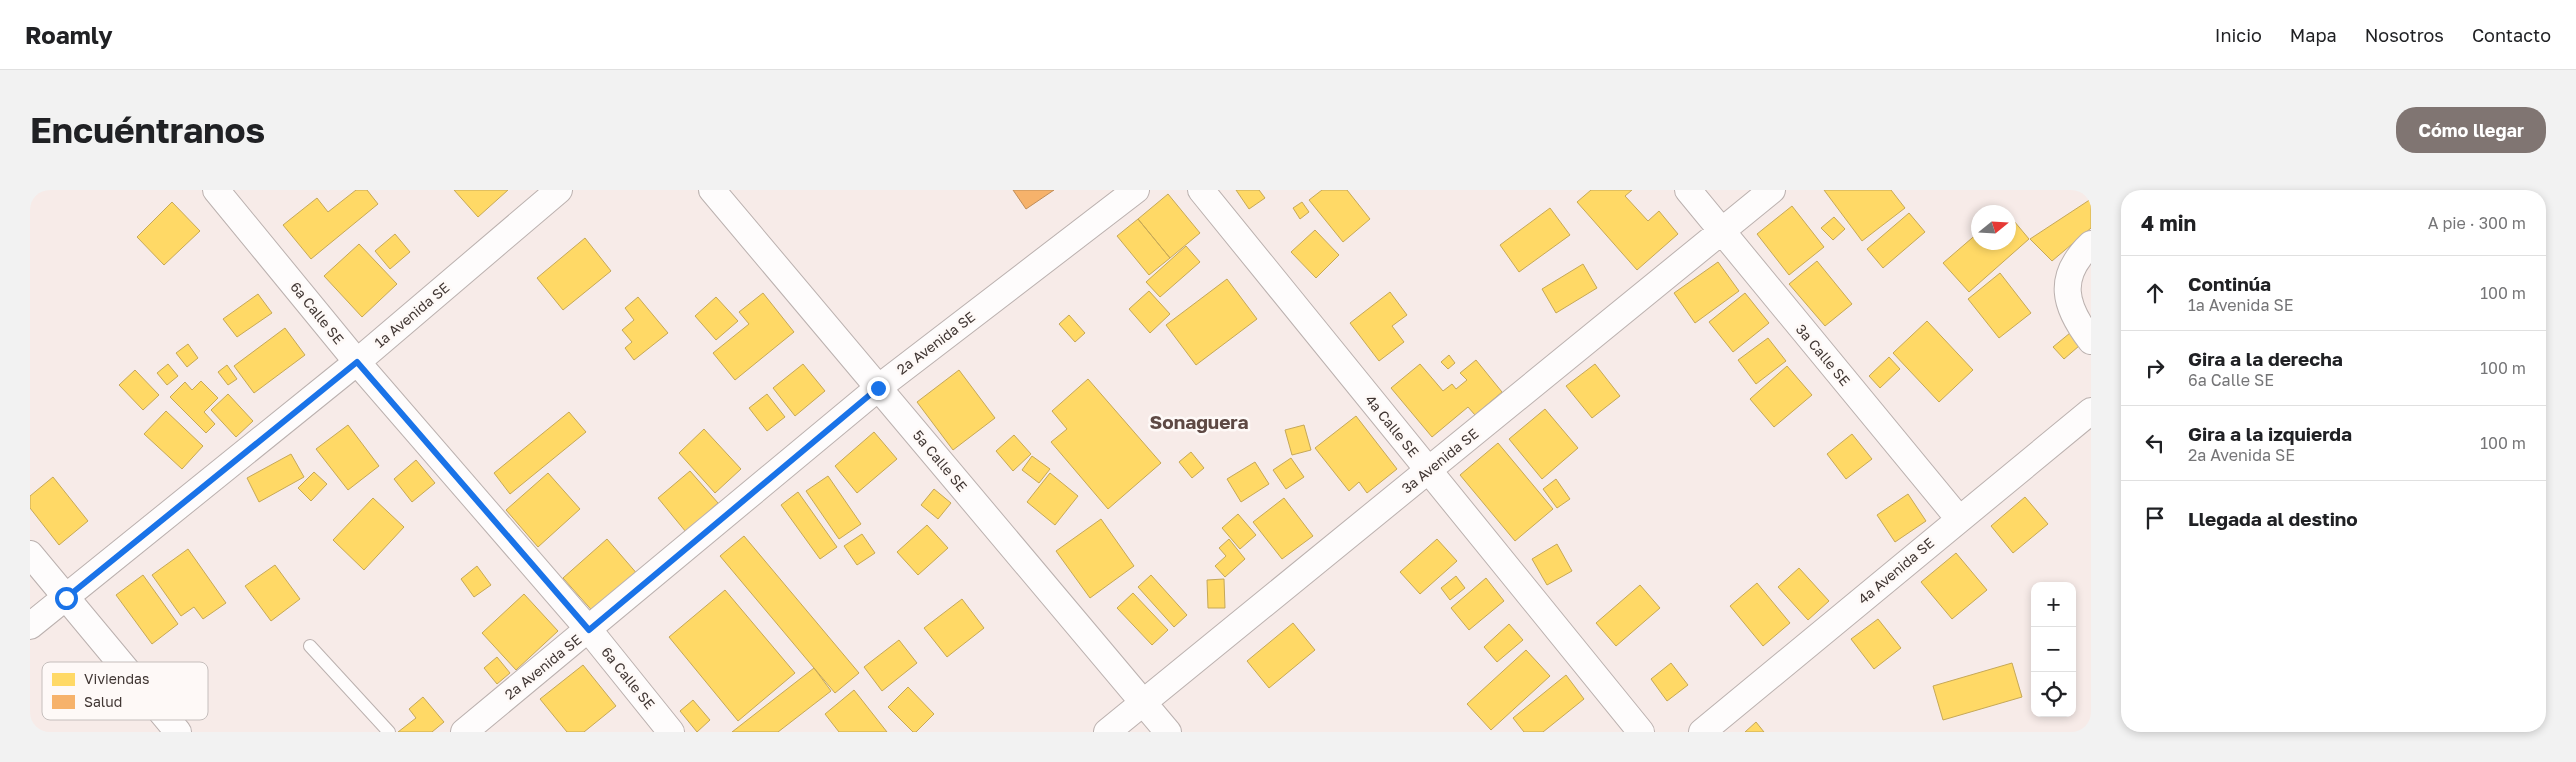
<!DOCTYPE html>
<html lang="es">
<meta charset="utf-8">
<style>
body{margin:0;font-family:"Golos Text",sans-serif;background:#f2f2f2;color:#202124}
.controls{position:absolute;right:15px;bottom:15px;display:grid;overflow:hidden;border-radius:10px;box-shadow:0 2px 8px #0003}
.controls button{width:45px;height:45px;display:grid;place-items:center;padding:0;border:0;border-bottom:1px solid #e0e0e0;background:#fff;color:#202124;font:25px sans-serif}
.compass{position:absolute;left:1941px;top:15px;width:45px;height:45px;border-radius:50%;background:#fff;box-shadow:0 2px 8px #0003;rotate:72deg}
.stop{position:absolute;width:15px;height:15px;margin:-11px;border:4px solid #1a73e8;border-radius:50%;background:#fff}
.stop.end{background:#1a73e8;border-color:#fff;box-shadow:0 1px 5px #0008}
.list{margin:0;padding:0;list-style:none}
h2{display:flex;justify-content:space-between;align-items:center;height:65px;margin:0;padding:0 20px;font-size:21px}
h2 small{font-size:16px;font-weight:400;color:#757577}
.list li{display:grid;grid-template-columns:32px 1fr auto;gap:15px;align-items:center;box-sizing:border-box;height:75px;padding:0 20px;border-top:1px solid #e0e0e0}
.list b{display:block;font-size:19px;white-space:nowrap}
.list p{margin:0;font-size:16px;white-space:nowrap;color:#757577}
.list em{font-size:16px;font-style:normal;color:#757577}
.icon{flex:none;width:28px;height:28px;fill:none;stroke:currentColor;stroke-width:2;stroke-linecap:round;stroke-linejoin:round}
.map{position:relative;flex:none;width:2061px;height:542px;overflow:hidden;border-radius:20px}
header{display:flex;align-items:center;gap:30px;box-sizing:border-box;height:70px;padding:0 25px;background:#fff;border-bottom:1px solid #e0e0e0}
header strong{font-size:24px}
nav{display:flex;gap:28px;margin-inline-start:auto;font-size:18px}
.intro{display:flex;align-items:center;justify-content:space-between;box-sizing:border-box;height:120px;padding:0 30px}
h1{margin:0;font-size:35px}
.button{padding:12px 22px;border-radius:20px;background:#807572;color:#fff;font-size:18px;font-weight:700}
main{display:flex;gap:30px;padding:0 30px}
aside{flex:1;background:#fff;border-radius:20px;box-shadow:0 2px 8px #0003}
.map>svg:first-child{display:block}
.homes{fill:#ffd966;stroke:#c6a857}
.health{fill:#f6b26b;stroke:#bf8d5a}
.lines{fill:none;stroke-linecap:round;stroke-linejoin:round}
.lane-casing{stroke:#bbb1af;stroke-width:14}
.street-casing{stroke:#bbb1af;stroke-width:28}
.lane{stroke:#fefcfc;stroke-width:12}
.street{stroke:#fefcfc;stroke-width:26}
.route{stroke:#1a73e8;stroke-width:6}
.labels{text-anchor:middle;stroke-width:5;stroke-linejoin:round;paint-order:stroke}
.street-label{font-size:14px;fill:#403633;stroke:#fef9f7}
.district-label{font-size:19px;font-weight:bold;fill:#5e4944;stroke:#fef9f7}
.key{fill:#fef9f7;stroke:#c5bebc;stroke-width:1}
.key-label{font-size:14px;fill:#403633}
</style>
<header>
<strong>Roamly</strong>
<nav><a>Inicio</a><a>Mapa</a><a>Nosotros</a><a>Contacto</a></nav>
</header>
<div class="intro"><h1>Encuéntranos</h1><a class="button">Cómo llegar</a></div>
<main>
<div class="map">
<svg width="2061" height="542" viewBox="0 0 2061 542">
<rect width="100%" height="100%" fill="#f7ebe8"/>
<path class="homes" d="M326 0H337L348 14 281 69 253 35 287 8 298 22Z
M424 0H478L448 27Z
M1206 0H1229L1235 8 1219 19Z
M1292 0H1317L1340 29 1313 52 1279 10Z
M1561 0H1602L1595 6 1618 31 1629 21 1648 44 1607 80 1547 12Z
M1794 0H1861L1875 18 1832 51Z
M1138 4 1170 43 1140 68 1108 29Z
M2061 9V38L2022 71 2000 49Z
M142 12 170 41 134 75 107 47Z
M1272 12 1279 22 1270 29 1263 18Z
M1762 16 1794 57 1759 85 1727 44Z
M1520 18 1540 45 1489 82 1470 55Z
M1879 23 1895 42 1853 78 1837 59Z
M1979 25 1999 49 1939 102 1913 73 1949 42V52H1979Z
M1804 27 1815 39 1803 50 1791 38Z
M1108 29 1140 68 1119 85 1087 46Z
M1285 40 1309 65 1286 88 1261 62Z
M365 44 380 62 360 79 345 61Z
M555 48 581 81 533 120 507 88Z
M329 54 367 94 332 127 294 86Z
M1156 56 1170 72 1130 107 1116 92Z
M1787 71 1822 114 1795 136 1759 94Z
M1688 72 1709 101 1665 133 1644 103Z
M1553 74 1567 98 1526 123 1512 99Z
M1970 83 2001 123 1969 148 1938 109Z
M1197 89 1227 129 1166 175 1136 135Z
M1119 101 1140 124 1120 143 1099 119Z
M1360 102 1377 125 1362 136 1374 152 1349 171 1320 133Z
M733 103 764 142 705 190 683 163 719 134 709 122Z
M1715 103 1739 133 1703 162 1679 132Z
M228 104 242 123 207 147 193 129Z
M608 107 638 143 604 170 595 158 602 152 592 140 604 130 595 118Z
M686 107 708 131 686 150 665 126Z
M1039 125 1055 143 1045 152 1029 134Z
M1897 131 1943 180 1909 212 1863 163Z
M255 138 275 165 224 203 204 176Z
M2040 143 2049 156 2034 169 2023 157Z
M1738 148 1756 171 1726 194 1708 170Z
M158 154 168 168 157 177 146 163Z
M1419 165 1425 173 1418 179 1411 172Z
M1859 167 1870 179 1850 198 1839 186Z
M1446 170 1472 202 1445 225 1438 217 1402 247 1361 198 1390 174 1413 201 1422 194 1426 199 1437 190 1430 183Z
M138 174 148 186 137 195 127 183Z
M773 174 795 201 765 226 743 198Z
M1565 174 1590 206 1562 228 1536 196Z
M197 175 207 189 198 195 188 182Z
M1757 176 1782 205 1744 237 1720 209Z
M105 180 129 205 113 220 89 195Z
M929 180 965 228 923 260 887 212Z
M1058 189 1131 273 1078 319 1021 252 1037 239 1022 221Z
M171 191 188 208 174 222 185 234 176 243 140 207 155 192 162 200Z
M198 204 223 231 206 247 181 220Z
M737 204 755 227 737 241 719 218Z
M1515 219 1548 258 1512 289 1479 249Z
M136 221 173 256 152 279 114 244Z
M539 222 556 242 480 304 464 283Z
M1326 226 1367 279 1337 303 1329 292 1319 301 1285 258Z
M318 235 349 276 318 300 286 259Z
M1274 235 1281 260 1262 265 1255 240Z
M674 239 711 279 685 303 649 263Z
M844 242 867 269 827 303 805 276Z
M1822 244 1842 269 1816 289 1797 264Z
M984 245 1001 264 983 281 966 261Z
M1468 253 1523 319 1485 351 1430 285Z
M1161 262 1174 278 1162 288 1149 272Z
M261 264 274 287 229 312 217 288Z
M1002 266 1020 279 1009 293 992 280Z
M1261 268 1274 287 1256 299 1243 280Z
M386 270 405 293 382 312 364 289Z
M1225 272 1239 294 1211 312 1197 289Z
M660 281 688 313 656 342 628 308Z
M284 282 297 294 281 311 268 298Z
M518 283 550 319 508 357 476 320Z
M1020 283 1048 306 1025 335 997 312Z
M798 286 831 334 809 349 776 301Z
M23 287 58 331 29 355 0 318V306Z
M1526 289 1540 309 1527 318 1513 299Z
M904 299 921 313 908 329 891 315Z
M768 302 807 357 790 369 751 315Z
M1878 304 1896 331 1865 352 1847 325Z
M1995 307 2018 334 1983 363 1961 336Z
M343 308 374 337 334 380 303 350Z
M1254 308 1283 346 1252 369 1223 332Z
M1208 324 1226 345 1210 359 1192 338Z
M1071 329 1104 376 1060 408 1026 361Z
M897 335 918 358 888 385 867 362Z
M832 344 845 363 827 375 814 356Z
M714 346 829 483 805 503 690 366Z
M577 349 609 386 566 425 533 388Z
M1199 349 1215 369 1195 387 1185 376 1196 366 1189 358Z
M1407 349 1427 371 1390 404 1370 382Z
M1527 354 1542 381 1517 395 1502 369Z
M158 359 196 413 173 429 164 417 151 426 122 385Z
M1926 363 1957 400 1922 429 1891 392Z
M245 375 270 409 241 431 215 396Z
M447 376 461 395 444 407 431 389Z
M1769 378 1799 411 1778 430 1748 397Z
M113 385 148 434 122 454 86 405Z
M1121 385 1157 425 1144 437 1108 397Z
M1426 386 1435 398 1420 410 1411 398Z
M1456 388 1474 411 1439 440 1421 418Z
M1194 389 1195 418H1178L1177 390Z
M1727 393 1760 433 1733 456 1700 416Z
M1610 395 1630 418 1586 456 1566 433Z
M695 400 765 483 708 531 639 447Z
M1103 403 1138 440 1122 455 1087 418Z
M494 404 528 441 486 480 452 443Z
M932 409 954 438 917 467 894 438Z
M1848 429 1871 458 1844 479 1821 449Z
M1263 433 1285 460 1239 498 1217 471Z
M1479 434 1493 450 1467 472 1454 457Z
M869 450 887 473 852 501 834 477Z
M1496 460 1520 486 1461 540 1437 514Z
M467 467 480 483 467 494 454 478Z
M1641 473 1658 495 1637 511 1621 489Z
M1982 473 1992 507 1913 530 1903 496Z
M553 475 586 516 554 542H537L510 509Z
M784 478 801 501 748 542H702Z
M1536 485 1554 509 1513 542H1494L1483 528Z
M878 497 904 524 886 542H883L858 517Z
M824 500 857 542H809L795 524Z
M393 507 414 532 402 542H368L386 528 379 519Z
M663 510 680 530 667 542 650 521Z
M1726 532 1734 542H1715Z"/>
<path class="health" d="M983 0H1024L996 19Z"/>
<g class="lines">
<defs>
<path id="lane" d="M280 456 359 542"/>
<path id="street" d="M186 0 327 172 559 440 641 542
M682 0 1138 542
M1171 0 1611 542
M1658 0 1929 329
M2061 54C2026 87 2034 116 2061 151
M0 364 148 542
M0 436 327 172 529 0
M434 542 848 198 1106 0
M1077 542 1742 0
M1672 542 2061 221"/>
</defs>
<use href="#lane" class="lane-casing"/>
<use href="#street" class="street-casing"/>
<use href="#lane" class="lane"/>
<use href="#street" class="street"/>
</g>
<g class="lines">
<path class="route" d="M36 408 327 172 559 440 848 198"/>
</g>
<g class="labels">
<g class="street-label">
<text transform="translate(287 123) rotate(51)" y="5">6a Calle SE</text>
<text transform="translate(382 125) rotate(-40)" y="5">1a Avenida SE</text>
<text transform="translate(906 153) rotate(-37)" y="5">2a Avenida SE</text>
<text transform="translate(1793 165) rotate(50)" y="5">3a Calle SE</text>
<text transform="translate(1362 236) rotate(51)" y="5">4a Calle SE</text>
<text transform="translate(910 271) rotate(50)" y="5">5a Calle SE</text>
<text transform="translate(1410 271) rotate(-39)" y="5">3a Avenida SE</text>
<text transform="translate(1866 381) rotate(-40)" y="5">4a Avenida SE</text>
<text transform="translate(513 477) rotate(-39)" y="5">2a Avenida SE</text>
<text transform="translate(598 488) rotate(51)" y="5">6a Calle SE</text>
</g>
<g class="district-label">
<text x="1169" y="239">Sonaguera</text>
</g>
</g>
<rect x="12" y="472" width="166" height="58" rx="8" class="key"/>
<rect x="22" y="483" width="23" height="13" fill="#ffd966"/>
<rect x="22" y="505" width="23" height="14" fill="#f6b26b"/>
<g class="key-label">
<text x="54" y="494">Viviendas</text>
<text x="54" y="517">Salud</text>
</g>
</svg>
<div class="controls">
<button>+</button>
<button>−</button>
<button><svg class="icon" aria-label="locate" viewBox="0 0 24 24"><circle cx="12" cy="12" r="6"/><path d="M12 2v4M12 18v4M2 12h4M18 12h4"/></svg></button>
</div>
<svg class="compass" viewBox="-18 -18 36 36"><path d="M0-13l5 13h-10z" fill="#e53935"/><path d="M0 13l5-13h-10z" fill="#757577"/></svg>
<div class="stop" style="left:36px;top:408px"></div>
<div class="stop end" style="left:848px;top:198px"></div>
</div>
<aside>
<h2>4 min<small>A pie · 300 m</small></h2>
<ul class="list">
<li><svg class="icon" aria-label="ahead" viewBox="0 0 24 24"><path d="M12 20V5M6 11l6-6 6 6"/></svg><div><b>Continúa</b><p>1a Avenida SE</p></div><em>100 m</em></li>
<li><svg class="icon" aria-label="right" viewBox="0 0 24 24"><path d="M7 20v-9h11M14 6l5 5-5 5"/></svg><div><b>Gira a la derecha</b><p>6a Calle SE</p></div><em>100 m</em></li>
<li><svg class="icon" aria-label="left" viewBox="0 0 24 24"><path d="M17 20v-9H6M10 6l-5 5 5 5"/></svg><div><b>Gira a la izquierda</b><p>2a Avenida SE</p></div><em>100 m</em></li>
<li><svg class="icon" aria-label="arrive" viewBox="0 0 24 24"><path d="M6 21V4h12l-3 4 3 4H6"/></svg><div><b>Llegada al destino</b></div></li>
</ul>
</aside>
</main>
